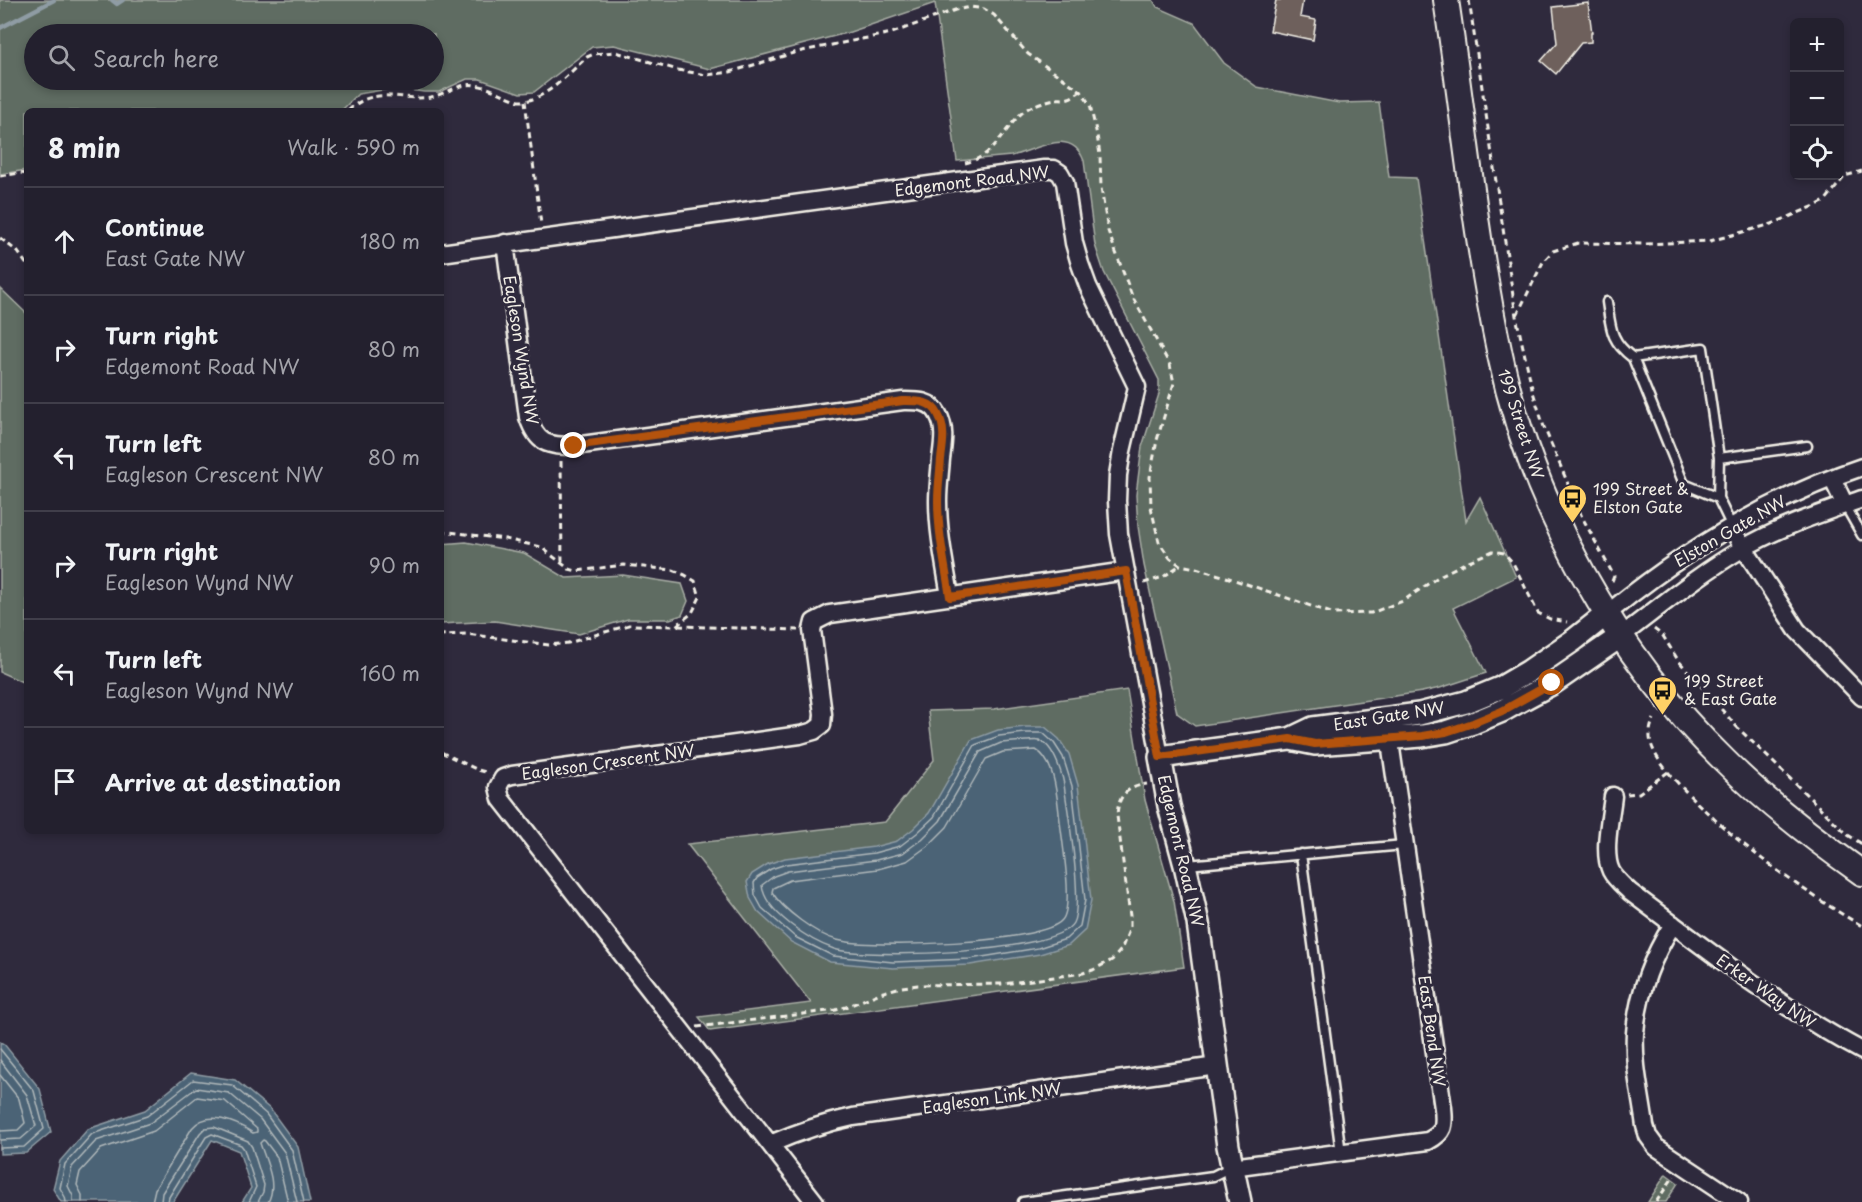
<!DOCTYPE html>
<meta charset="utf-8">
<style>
body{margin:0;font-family:"Playpen Sans",sans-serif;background:#2f2d3a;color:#f1f3f6}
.controls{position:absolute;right:18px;top:18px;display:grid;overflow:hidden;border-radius:9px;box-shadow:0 3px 9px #0003}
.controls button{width:54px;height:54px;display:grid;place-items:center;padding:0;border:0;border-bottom:2px solid #403e4a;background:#23202e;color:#f1f3f6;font:30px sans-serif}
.stop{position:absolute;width:18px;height:18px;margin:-14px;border:4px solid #b45309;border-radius:50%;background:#fff}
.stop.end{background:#b45309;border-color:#fff;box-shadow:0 2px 6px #0008}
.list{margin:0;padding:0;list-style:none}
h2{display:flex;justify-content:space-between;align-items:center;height:78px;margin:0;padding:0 24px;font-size:26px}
h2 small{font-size:20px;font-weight:400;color:#a3a3aa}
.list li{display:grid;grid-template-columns:39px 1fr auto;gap:18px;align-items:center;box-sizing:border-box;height:108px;padding:0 24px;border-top:2px solid #403e4a}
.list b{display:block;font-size:22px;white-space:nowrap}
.list p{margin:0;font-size:20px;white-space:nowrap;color:#a3a3aa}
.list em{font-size:20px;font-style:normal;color:#a3a3aa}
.icon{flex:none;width:33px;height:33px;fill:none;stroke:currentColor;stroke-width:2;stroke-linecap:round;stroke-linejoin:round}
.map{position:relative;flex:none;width:1862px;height:1202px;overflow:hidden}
.search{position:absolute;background:#23202e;box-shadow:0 3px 9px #0003;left:24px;top:24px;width:420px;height:66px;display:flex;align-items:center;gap:15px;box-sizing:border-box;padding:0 21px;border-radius:33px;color:#a3a3aa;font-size:22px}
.panel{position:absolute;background:#23202e;box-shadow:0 3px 9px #0003;left:24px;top:108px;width:420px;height:726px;border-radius:9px}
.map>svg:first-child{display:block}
.green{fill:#5e6c62;stroke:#a9aea5;stroke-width:1.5;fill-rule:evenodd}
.water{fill:#4b6376;stroke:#8f9ca4;stroke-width:1.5}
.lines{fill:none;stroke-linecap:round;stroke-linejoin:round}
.shore{stroke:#b0b8ba;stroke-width:1.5}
.stream{stroke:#8f9ca4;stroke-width:4.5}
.building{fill:#6e615c;stroke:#f4f1e8;stroke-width:1.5}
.service-casing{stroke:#f4f1e8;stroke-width:13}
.minor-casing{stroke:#f4f1e8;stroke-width:21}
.tertiary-casing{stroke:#f4f1e8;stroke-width:26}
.secondary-casing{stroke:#f4f1e8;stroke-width:28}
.path{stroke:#f4f1e8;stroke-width:3;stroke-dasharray:6 4.5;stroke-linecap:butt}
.service{stroke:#2f2a3d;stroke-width:8}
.minor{stroke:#2f2a3d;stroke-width:16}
.tertiary{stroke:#2f2a3d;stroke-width:21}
.secondary{stroke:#2f2a3d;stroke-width:24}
.route{stroke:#b45309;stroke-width:8}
.labels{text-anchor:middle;stroke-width:6;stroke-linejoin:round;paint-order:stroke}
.street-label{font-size:16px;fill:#f4f1e8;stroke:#2f2a3d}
.poi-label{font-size:16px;fill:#f4f1e8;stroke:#2f2a3d;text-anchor:start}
</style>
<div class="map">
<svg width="1862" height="1202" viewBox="0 0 1862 1202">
<rect width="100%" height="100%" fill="#2f2a3d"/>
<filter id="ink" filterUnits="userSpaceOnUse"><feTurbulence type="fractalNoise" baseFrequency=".0167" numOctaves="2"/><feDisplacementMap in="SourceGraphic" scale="12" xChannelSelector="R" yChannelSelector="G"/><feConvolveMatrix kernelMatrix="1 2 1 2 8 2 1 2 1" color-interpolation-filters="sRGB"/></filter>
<g filter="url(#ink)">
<path class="green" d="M0 0H1153L1157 7 1194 23 1224 63 1257 87 1339 103 1379 102 1389 177 1416 178 1466 521 1480 497 1516 577 1453 608 1486 673 1440 688 1422 692 1195 726 1177 713 1144 565 1138 526 1136 495 1142 447 1159 394V380L1104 272 1095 245 1084 161C1071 125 1035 151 1011 156L957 161 935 3 850 32 710 69 614 45 592 47 534 92 520 93 480 79H467L439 92H424L395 88 358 94 341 111H27V170L0 174ZM34 34H434V80H34Z
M0 288 27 314V684L0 672Z
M466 542 524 553 566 578 623 575 682 584 688 601 682 615 670 619H628L579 634 495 621 441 624V544Z
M1127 690 1145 800 1174 901 1184 967 710 1031 699 1017 811 1003 687 844 885 822 934 760 928 711 994 709Z
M1666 1174 1678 1183 1666 1202H1648Z"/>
<path class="water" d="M1025 727H1045L1059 739 1069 754 1078 785 1091 900 1085 930 1069 945 1040 954 970 965 893 968 830 962 791 942 758 912 750 898 747 882 752 874 768 864 785 858 874 847 897 841 913 829 929 813 971 740 998 730Z
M0 1042 4 1044 40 1089 51 1132 26 1153 0 1154Z
M191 1073 235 1080 270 1109 298 1147 310 1202H242L251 1188 239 1151 212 1140 173 1202H61L53 1189 60 1161 88 1129 145 1110Z"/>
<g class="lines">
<path class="shore" d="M1025 733H1043L1054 743 1063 757 1072 786 1085 900 1080 926 1066 939 1038 948 970 959 893 962 833 956 795 937 762 908 755 895 754 883 757 878 771 869 786 864 874 853 900 846 917 833 934 817 975 745 999 736Z
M1026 741C1030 741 1036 740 1040 741 1054 745 1064 778 1065 792 1069 817 1083 904 1073 923 1056 954 867 959 834 949 810 941 764 911 762 885L774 876 788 871 876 860 903 853 922 839 940 821 980 752 1001 743Z
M1036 750C1056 761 1057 800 1060 821 1062 841 1074 907 1062 920 1042 944 870 949 837 940 817 935 782 909 772 892L773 888 790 880 878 869 907 861 929 845 947 827 986 759 1003 752Z
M0 1049 34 1091 44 1129 24 1147 0 1148
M0 1060 27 1095 36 1126 21 1139 0 1140
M0 1075 19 1099 25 1123 18 1130 0 1131
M66 1202 65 1197 60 1188 65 1164 92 1134 147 1116 193 1080 232 1085 266 1114 292 1150 304 1202
M73 1202V1196L68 1186 72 1167 96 1141 150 1123 196 1088 229 1093 260 1119 285 1153 297 1202
M82 1202V1195L77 1185 80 1172 101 1149 154 1131 197 1097 225 1101 257 1129V1132L253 1133C236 1122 208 1109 192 1128L155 1189 152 1202
M161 1202 162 1193 200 1133 205 1128 214 1127 248 1141 252 1147 264 1185 263 1192 258 1202
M168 1202 169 1197 206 1137 212 1134 241 1145 244 1149 256 1187 249 1202
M268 1202C278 1184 266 1162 260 1143L263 1140 265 1141 277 1157 288 1202"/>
<path class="stream" d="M112 0 117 4 123 0
M0 28 54 0"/>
</g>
<path class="building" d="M1276 0H1303L1300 17 1316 20 1313 40 1270 31Z
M1588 3 1592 33H1591V42L1581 43 1556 74 1541 61 1557 43 1553 7Z"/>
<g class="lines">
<defs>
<path id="service" d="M1607 302C1611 328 1610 341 1633 358
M1719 458 1807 446
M1718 498 1684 484 1633 358 1703 348 1719 458 1718 498 1732 527
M1845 505 1862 535
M1301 854 1341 1153
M1187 865 1404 845
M1023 1202 1213 1176 1231 1167"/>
<path id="minor" d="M505 243 528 417C537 444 547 446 574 446L903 401C917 401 931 400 938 414 946 428 943 444 941 459 940 473 938 487 938 501 938 533 945 565 950 596
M441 253 1044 169H1054L1060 173 1065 182 1074 243 1080 264 1088 286 1137 387 1122 451 1118 475 1117 501 1119 534 1160 757
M1832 478 1845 505
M1738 539 1797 630 1862 697
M1608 613C1683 552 1769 498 1862 467
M1621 636C1661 606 1699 574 1742 549 1779 527 1822 513 1862 499
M1613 796C1611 816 1602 852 1611 871 1615 879 1624 886 1630 892 1705 948 1779 1007 1862 1051
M1673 924C1652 957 1638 994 1635 1033 1633 1063 1641 1096 1645 1126L1648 1136 1656 1147 1739 1202
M770 1144C798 1132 824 1123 853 1117L1217 1066
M1232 1167 1428 1141C1444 1133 1445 1126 1443 1108L1388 728
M815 1202 501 799 498 787 503 778 512 775 800 735 814 731 822 725 823 714 812 630 814 622 830 614 1126 571"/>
<path id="tertiary" d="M1290 739 1313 728 1419 714 1466 702 1500 688 1529 671 1574 640 1608 613
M1240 1202 1228 1146 1198 923 1185 865 1169 806 1160 757 1290 739 1315 744 1422 736 1446 732 1473 723 1502 711 1525 698 1553 683 1621 636"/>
<path id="secondary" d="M1446 0C1464 118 1475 238 1500 355 1531 503 1616 656 1725 761 1767 803 1814 839 1862 873"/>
</defs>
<use href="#service" class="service-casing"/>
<use href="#minor" class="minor-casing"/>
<use href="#tertiary" class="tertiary-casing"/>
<use href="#secondary" class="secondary-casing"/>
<path class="path" d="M1469 0 1516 316 1533 392 1544 427 1582 517 1614 576 1611 584
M525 101 541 224
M348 111C375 84 402 102 431 97 446 94 461 82 475 85 490 87 505 96 519 101 543 103 570 72 587 57L594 54 616 52 678 70 706 75 730 72 797 52 892 33 955 10 971 7 984 9 994 15 1028 54 1081 91 1090 105 1097 135 1100 155 1101 188 1108 231 1132 296 1170 365 1174 383 1157 440 1150 477 1151 507 1159 542 1170 558 1180 565 1196 568 1226 577 1334 614 1371 613 1403 601 1441 575 1469 561 1493 551 1504 553 1513 563 1538 613 1550 619 1567 622
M965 163C996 156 1002 130 1024 111 1032 105 1045 101 1055 99 1059 98 1064 100 1069 98 1073 97 1077 93 1081 91
M0 176 20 173 27 174
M0 238 18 252 27 265
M1517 315 1543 262 1553 251 1578 243 1647 244 1710 241 1772 224 1817 205 1825 201 1845 176 1862 171
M561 461 562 564
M441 531 505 539 541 547 569 569 577 571 624 565 673 570 685 575 695 581 700 597 692 613 676 626 629 625 568 643 549 645 467 634 441 635
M1144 583 1163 577 1180 565
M678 626 798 630
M1654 629 1663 636 1678 660 1737 727 1848 835 1862 844
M441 752 478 770 489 773
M1668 772C1719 831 1795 887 1862 926
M1627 794 1639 793 1668 772C1656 757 1643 739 1654 719
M697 1027 836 1010 846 1007 880 993 901 987 918 985 1003 984 1083 973 1093 970 1112 960 1121 950 1130 928V916L1117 816C1118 795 1127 787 1147 784
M1656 1202 1674 1176"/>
<use href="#service" class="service"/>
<use href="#minor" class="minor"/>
<use href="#tertiary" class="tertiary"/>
<use href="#secondary" class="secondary"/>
</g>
</g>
<g class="lines" filter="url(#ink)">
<path class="route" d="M574 446 903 401C917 401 931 400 938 414 946 428 943 444 941 459 940 473 938 487 938 501 938 533 945 565 950 597L1126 571 1160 757 1290 739 1315 744 1422 736 1446 732 1473 723 1502 711 1552 683"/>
</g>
<defs>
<symbol id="bus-pin" viewBox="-11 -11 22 30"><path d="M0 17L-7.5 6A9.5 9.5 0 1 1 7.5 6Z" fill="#ffd166" stroke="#2f2a3d"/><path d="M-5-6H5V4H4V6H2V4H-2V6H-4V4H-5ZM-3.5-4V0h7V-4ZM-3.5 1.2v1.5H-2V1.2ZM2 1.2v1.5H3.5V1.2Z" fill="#111"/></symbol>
</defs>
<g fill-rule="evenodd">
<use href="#bus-pin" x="1556" y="482" width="33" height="45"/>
<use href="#bus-pin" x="1646" y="674" width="33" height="45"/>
</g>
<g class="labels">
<g class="street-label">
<text transform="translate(972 181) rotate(-7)" y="6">Edgemont Road NW</text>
<text transform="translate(521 350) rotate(81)" y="6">Eagleson Wynd NW</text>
<text transform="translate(1521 424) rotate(72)" y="6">199 Street NW</text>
<text transform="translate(1730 531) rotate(-30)" y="6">Elston Gate NW</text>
<text transform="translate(1389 716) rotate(-9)" y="6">East Gate NW</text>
<text transform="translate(608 762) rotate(-8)" y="6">Eagleson Crescent NW</text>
<text transform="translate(1181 851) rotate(77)" y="6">Edgemont Road NW</text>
<text transform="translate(1766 991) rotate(35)" y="6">Erker Way NW</text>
<text transform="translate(1432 1031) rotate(82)" y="6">East Bend NW</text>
<text transform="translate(992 1098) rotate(-8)" y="6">Eagleson Link NW</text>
</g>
<g class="poi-label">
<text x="1593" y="495">199 Street &amp;<tspan x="1593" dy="18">Elston Gate</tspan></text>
<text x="1684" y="687">199 Street<tspan x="1684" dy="18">&amp; East Gate</tspan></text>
</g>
</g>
</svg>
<div class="controls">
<button>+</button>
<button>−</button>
<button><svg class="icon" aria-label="locate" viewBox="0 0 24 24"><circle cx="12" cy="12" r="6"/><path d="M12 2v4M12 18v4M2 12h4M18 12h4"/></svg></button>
</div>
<div class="stop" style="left:1552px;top:683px"></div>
<div class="stop end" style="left:574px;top:446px"></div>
<div class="search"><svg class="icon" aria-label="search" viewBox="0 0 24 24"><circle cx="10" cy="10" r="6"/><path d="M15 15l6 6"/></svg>Search here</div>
<section class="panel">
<h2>8 min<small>Walk · 590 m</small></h2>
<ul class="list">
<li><svg class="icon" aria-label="ahead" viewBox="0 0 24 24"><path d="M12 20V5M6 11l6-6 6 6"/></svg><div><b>Continue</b><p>East Gate NW</p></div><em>180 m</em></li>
<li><svg class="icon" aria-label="right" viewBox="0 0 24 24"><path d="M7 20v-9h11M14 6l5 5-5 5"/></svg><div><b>Turn right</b><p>Edgemont Road NW</p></div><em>80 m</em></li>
<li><svg class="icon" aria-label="left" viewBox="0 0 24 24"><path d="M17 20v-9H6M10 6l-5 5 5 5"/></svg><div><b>Turn left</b><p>Eagleson Crescent NW</p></div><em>80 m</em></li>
<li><svg class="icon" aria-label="right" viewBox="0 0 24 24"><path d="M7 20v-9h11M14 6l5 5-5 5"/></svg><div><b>Turn right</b><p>Eagleson Wynd NW</p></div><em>90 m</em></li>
<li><svg class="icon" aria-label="left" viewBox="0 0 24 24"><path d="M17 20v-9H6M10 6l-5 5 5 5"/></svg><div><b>Turn left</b><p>Eagleson Wynd NW</p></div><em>160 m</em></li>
<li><svg class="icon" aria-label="arrive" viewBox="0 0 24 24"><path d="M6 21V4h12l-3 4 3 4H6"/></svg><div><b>Arrive at destination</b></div></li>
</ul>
</section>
</div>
